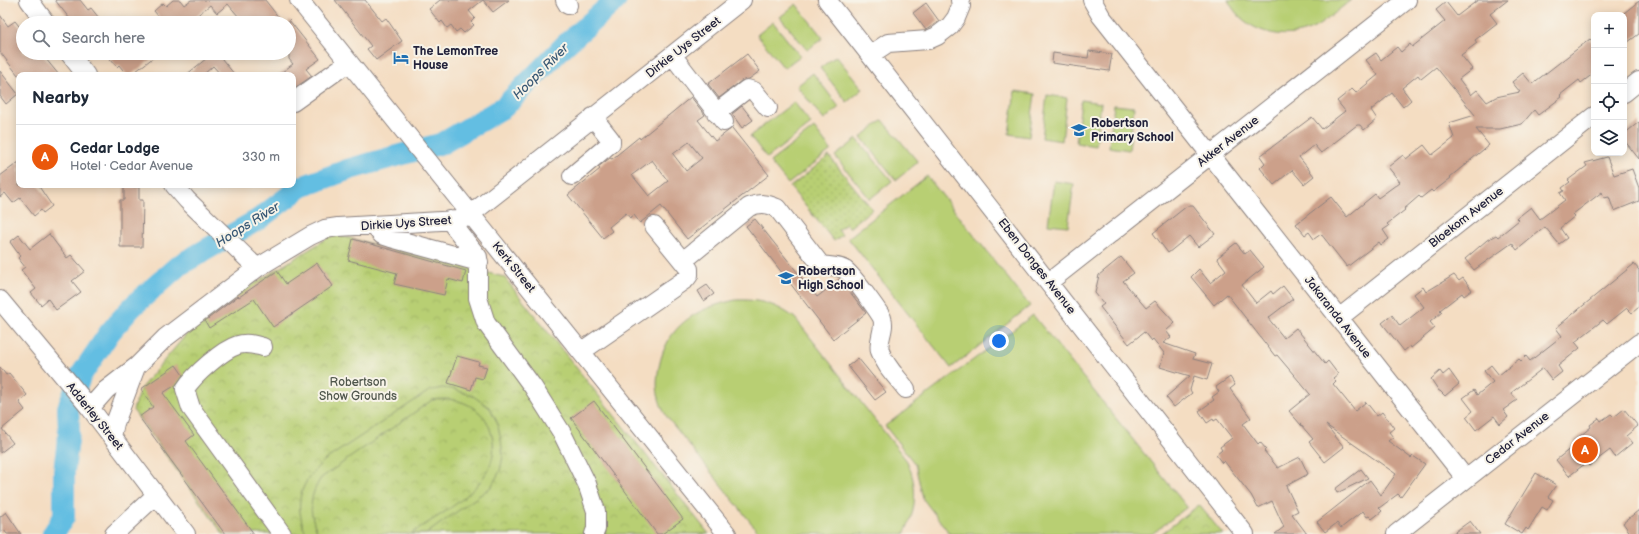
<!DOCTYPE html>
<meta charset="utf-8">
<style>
body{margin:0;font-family:"Balsamiq Sans",sans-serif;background:#f2f2f3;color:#1f2937}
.controls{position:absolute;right:12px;top:12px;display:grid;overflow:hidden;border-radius:8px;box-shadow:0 2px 10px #0003}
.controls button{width:36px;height:36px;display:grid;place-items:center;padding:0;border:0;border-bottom:1px solid #e0e1e3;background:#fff;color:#1f2937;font:20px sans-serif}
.you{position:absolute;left:999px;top:341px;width:14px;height:14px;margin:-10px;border:3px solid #fff;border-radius:50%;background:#1a73e8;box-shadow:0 0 0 6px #1a73e833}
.badge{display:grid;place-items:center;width:26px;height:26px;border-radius:50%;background:#ea580c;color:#fff;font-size:13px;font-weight:700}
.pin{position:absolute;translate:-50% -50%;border:2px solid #fff;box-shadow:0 1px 4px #0006}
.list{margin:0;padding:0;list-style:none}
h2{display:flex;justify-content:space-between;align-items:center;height:52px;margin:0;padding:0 16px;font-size:17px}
h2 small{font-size:13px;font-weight:400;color:#747a83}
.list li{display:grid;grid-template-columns:26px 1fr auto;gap:12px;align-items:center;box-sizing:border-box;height:64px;padding:0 16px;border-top:1px solid #e0e1e3}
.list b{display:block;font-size:15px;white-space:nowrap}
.list p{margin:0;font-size:13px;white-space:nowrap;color:#747a83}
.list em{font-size:13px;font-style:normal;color:#747a83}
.icon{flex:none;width:22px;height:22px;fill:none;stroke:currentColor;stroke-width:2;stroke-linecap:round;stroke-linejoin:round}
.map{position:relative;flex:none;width:1639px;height:534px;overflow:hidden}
.search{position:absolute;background:#fff;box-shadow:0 2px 10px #0003;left:16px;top:16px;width:280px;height:44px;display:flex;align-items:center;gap:10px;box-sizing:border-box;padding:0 14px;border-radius:22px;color:#747a83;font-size:15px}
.panel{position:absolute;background:#fff;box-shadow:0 2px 10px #0003;left:16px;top:72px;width:280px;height:116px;border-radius:8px}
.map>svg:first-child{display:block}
.grass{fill:url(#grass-dots);stroke:#6d7857}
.park{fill:url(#park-crowns);stroke:#6d7857}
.garden{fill:#b8cf73;stroke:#6d7857}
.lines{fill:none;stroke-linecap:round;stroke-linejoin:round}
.river{stroke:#64bee2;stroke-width:22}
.building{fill:#cca08a;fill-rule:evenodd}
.minor-casing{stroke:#8b807e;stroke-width:20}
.minor{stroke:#fff;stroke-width:18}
.labels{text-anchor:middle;stroke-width:4;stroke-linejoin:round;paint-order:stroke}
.street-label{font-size:12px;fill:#22223b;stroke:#f7f3e8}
.poi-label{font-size:12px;font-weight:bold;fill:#22223b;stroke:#f7f3e8;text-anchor:start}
.park-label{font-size:12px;fill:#4f564c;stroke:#f7f3e8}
.water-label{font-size:13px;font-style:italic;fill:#395975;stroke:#f7f3e8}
</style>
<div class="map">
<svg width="1639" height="534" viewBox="0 0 1639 534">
<defs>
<pattern id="grass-dots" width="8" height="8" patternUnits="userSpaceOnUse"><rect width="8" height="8" fill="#b8cf73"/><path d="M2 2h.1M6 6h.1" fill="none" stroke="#9eb164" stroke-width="1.8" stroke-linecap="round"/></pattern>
<pattern id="park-crowns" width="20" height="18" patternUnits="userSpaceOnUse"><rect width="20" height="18" fill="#b8cf73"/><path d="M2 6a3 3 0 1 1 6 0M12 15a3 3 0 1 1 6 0" fill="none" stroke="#9eb164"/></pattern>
</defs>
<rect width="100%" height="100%" fill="#f7f3e8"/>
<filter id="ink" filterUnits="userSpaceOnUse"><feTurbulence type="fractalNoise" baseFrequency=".025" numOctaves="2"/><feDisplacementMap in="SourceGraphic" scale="8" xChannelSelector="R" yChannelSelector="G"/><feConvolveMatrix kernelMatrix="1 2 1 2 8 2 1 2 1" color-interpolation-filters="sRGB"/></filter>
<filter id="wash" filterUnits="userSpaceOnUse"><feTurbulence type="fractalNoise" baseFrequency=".012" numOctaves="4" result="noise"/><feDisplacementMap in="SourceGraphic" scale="16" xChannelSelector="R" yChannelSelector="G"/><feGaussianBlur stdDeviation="0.9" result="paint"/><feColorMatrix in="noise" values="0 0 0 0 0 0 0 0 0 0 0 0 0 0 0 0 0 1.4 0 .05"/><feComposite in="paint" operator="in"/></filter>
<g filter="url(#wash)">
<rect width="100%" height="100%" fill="#f4ddc2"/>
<path class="grass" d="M829 156 872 209 849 228 846 224 838 230 842 235 834 241 790 187Z"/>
<path class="park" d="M334 234 504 277 709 534H223L133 410 140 389 202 316Z
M1199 505 1223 534H1161Z"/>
<path class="garden" d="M1228 0H1351C1339 9 1327 21 1314 28 1284 43 1243 32 1228 0Z
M796 4 823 38 807 50 780 17Z
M773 22 800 56 784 68 757 35Z
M836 56 863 89 847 102 820 68Z
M813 73 839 107 824 120 797 86Z
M1015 91 1035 94 1029 137 1009 134Z
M1047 95 1067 98 1062 141 1042 138Z
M1081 100 1101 103 1096 146 1076 143Z
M794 102 811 124 767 158 750 136Z
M1114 105 1134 107 1129 150 1109 147Z
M883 120 918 162 896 180 861 137Z
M814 128 831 150 788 184 770 162Z
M857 139 892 181 870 199 835 156Z
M927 176 1030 306 951 368 848 238Z
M1054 181 1074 184 1068 226 1048 224Z
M736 300C759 299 776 304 795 318L907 461C918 487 917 509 904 534H760L667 417C657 401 655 385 659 367 667 325 696 308 736 300Z
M1033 315 1187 507 1152 534H950L923 499 915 464 885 426Z
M442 388 453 389 473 396 490 408 497 422 501 440 503 456 500 471 491 487 426 534H411C442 512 500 485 493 440 491 432 489 422 482 415 468 401 451 397 432 400L321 478C308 498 309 512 318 534H306C293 501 300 483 325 460L429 391Z"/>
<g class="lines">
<path class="river" d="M53 534 64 517V471L69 432 68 408 81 375 110 332 132 307 178 266 259 219 301 187 350 169 443 143 504 107 565 45 616 0"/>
</g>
<g id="blocks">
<path class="building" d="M55 0H80L88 10 91 8 103 23H73Z
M173 0H180L184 5 191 0H265L283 23H244L228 4 217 13 210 5 188 23H164L154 11 163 3 166 6Z
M335 0H365L382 21 386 18 402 41 376 60 367 49 371 46Z
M440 0H483L469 11 475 18 471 22 474 25 464 33 460 29 456 32 451 25 447 28 442 21 440 23 429 9Z
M483 0H509L493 12Z
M1478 0H1508L1490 14 1497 23 1475 40 1477 43 1461 55 1472 69 1459 79 1471 95 1477 90 1487 102 1496 97 1520 92 1512 82 1523 73 1532 84 1590 39 1594 44V73L1581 83 1579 80 1560 95 1562 97 1538 115 1534 110 1522 124 1500 129H1476L1489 145 1450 177 1451 178 1433 192 1431 190 1421 198 1419 196 1404 209 1405 210 1387 224 1389 226 1383 230 1389 239 1381 245 1379 242 1347 267 1321 234 1314 239 1309 232 1305 235 1296 224 1331 197 1347 217 1375 194 1378 198 1400 182 1388 167 1403 155 1406 159 1424 145 1432 155 1454 138 1449 123 1475 115 1436 67 1421 79 1418 75 1402 88 1411 100 1403 107 1392 93 1371 110 1377 119 1364 130 1360 125H1357L1321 153 1314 145 1299 157 1314 176 1304 184 1292 170 1274 185 1260 168 1265 163 1260 156 1312 117 1322 129 1345 111 1337 101 1352 89 1356 93 1378 75 1366 60 1376 53 1381 60 1397 47 1401 52 1410 44 1412 47 1445 21 1436 10 1446 2 1457 16Z
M1639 1V34L1624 45V13Z
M926 3 939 21 926 30 913 13Z
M0 15 8 26 15 21 23 31V53H41L59 75H18L0 52Z
M289 20 320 59 306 69 312 76 296 87 293 83V75H278L293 64 289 59Z
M1089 51 1112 54 1109 71 1052 63 1053 53 1088 58Z
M105 53H159L131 75H127L119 65 117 67Z
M203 53H217L235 75H221L213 66 203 75H186L207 58Z
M747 54 760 71 749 79 741 81 719 98 708 84Z
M0 71 18 94 6 104 0 96Z
M691 97 705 115 698 120 715 141 732 128 769 175 687 239 661 206 640 223 634 215 630 218 626 213 609 227 612 231 603 238 568 195 600 169 598 167 610 158 612 159 639 137 640 139ZM689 142 702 158 686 171 673 154ZM652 160 668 181 649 196 632 175Z
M742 106 753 120 742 128 732 114Z
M1639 122V159L1624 140V134Z
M1607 157 1614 175 1632 169 1639 188V201L1614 211 1609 197 1604 198 1602 192 1573 214 1575 216 1560 228 1567 238 1559 244 1545 227 1517 250 1512 243 1474 270 1465 259 1487 240 1496 235 1498 237 1519 220 1517 218 1531 207 1540 219 1548 213 1565 200 1560 193 1564 191 1562 188 1570 182 1568 180 1587 166 1585 163Z
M19 162V185H38L52 206 43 213 41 210 34 216 20 198 13 203 5 193 0 197V176Z
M124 187H139V200H143L142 247H120V200H124Z
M1187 206H1193L1215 234 1198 247 1189 236 1168 253 1153 233Z
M755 219 817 297 840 279 866 313 833 339 746 226Z
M49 234 67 258 71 255 85 271 72 281 81 292 56 310 48 299 41 305 31 293 36 289 21 270 25 267 18 258 20 256 10 242 19 235 30 249Z
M353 239 466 271 463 283 448 279 444 295 394 284 397 273 348 260Z
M1236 243 1245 254 1250 250 1264 267 1242 285 1256 303 1271 291 1273 294 1283 286 1293 299 1268 318 1284 338 1296 328 1325 364 1328 361 1338 374 1333 378 1336 381 1333 384 1355 411 1366 402 1377 416 1382 412 1394 428 1389 432 1393 437 1388 441 1411 458 1413 456 1425 464 1401 497 1398 494 1379 508 1382 511 1372 519 1369 516 1367 517 1363 511 1341 528 1337 523 1325 532 1317 522 1370 480 1381 495 1396 474 1326 425 1344 447 1325 462 1309 442 1313 439 1289 411 1310 394 1277 355 1275 356 1227 294 1214 305 1191 277 1199 269 1210 283 1226 270 1217 258Z
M1121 257 1134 273 1123 281 1146 308 1155 301 1175 323 1166 331 1171 337 1163 343 1195 354 1193 359 1212 364 1207 380 1194 376 1190 390 1192 393 1174 407 1166 397 1190 376 1160 367 1164 353 1153 339 1151 341 1144 332 1129 344 1100 307 1104 304 1095 293 1099 275Z
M317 263 333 286 273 327 254 299 209 328 205 321 238 296 239 297 277 271 286 284Z
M1634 264 1639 270V307L1632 313 1627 308 1607 324 1603 320 1575 342 1580 348 1558 366 1562 372 1552 380 1543 368 1511 393 1517 400 1503 410 1508 417 1500 424 1494 416 1476 430 1466 417 1473 411 1463 398 1474 390 1477 395 1493 382 1484 371 1491 365 1499 375 1519 359 1521 361 1526 356 1530 361 1562 336 1556 328Z
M1454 275 1459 281 1463 278 1472 290 1464 296 1462 293 1440 310 1442 312 1430 322 1435 328 1411 348 1410 346 1404 351 1382 323 1392 315 1400 326 1424 307 1414 294 1423 287 1426 292Z
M707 285 714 294 704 301 698 291Z
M457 356 479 362 478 365 487 367 483 379 475 377 471 390 448 383Z
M858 358 886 392 875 400 848 366Z
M176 365 183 375 176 385 163 393 194 435 186 441 254 534H225L139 417 153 407 141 389Z
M0 367 6 375 9 373 27 395 19 402 25 410 2 429 13 443 0 453Z
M1449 370 1459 384 1445 396 1440 391H1439L1431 379 1440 371 1443 375Z
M1230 377 1235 385 1230 389 1251 418 1243 424 1258 444 1260 442 1266 449 1264 451 1278 468 1300 457 1308 474 1286 486 1298 511 1292 514 1307 534H1275L1284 527 1272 501 1258 508 1251 495 1224 461 1222 463 1216 455 1222 450 1220 447 1232 438 1217 419 1214 421 1213 419 1207 423 1199 411 1214 400 1212 397 1219 392 1216 387Z
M594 401 683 519 662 534H657L571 418Z
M1624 409 1638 426 1626 436 1632 443 1615 457 1610 450 1589 466 1586 463 1569 476 1556 460 1576 444 1574 441 1591 427 1590 425 1599 418 1601 421 1611 414 1614 417Z
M1361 469 1368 478 1337 493 1335 489Z
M1536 473 1556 485 1548 497 1553 500 1547 510 1542 507 1528 530 1526 528 1522 534 1505 524Z
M1639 510V534H1631L1623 523Z
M6 512 21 534H7L4 530 0 533V517Z
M1470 521 1480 534H1452Z"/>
</g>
</g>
<g filter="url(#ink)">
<use href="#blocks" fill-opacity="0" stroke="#8b807e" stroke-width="1"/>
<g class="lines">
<defs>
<path id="minor" d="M29 0 46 23
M299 0 727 534
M565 0 568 5
M827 0 1245 534
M1092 0 1101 16 1466 479
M69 53 86 75
M870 55 888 43 928 40 937 36 950 26 956 18 961 6 960 0
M673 56 724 122
M1624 93 1639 81
M293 102 349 62
M716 113 747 89 754 91 768 108
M572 176 611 143V140L593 117
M174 185 187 200 257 268
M449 220 478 257V298L486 323 533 387 562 433 587 484 596 511V529L594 534
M373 225 382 235 391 238 479 262
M683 261 749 207C760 203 766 203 777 208L821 265C828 266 840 266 845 270 851 273 879 312 882 318 886 329 877 340 880 351 885 366 897 377 906 389
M1049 282 1407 0
M0 300 90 408 186 534
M1339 318 1594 116
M263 347C255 345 247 342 238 345 222 350 194 375 185 389L191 408 282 534
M582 351 686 279 689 275V269L654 226
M90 408 106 390 137 366 165 338 257 268 310 236 325 229 338 227 458 220 471 214 742 0
M112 437 115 423 136 367
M114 534 156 495
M1396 534 1639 343"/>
</defs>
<use href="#minor" class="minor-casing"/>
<use href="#minor" class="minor"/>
</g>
</g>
<defs>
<symbol id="hotel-bare" viewBox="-9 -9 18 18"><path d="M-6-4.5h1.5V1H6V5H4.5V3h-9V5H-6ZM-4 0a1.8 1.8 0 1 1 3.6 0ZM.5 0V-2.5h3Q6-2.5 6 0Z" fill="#1f6fb2" stroke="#f7f3e8" stroke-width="2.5" paint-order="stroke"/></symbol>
<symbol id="school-bare" viewBox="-9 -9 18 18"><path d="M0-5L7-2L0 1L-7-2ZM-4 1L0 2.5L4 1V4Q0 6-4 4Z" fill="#1f6fb2" stroke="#f7f3e8" stroke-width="2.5" paint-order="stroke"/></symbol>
</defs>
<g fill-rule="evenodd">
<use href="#hotel-bare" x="390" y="47" width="22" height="22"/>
<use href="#school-bare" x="1068" y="119" width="22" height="22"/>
<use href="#school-bare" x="775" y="267" width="22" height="22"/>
</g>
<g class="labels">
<g class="street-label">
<text transform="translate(683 47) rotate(-38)" y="4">Dirkie Uys Street</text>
<text transform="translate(1228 141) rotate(-38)" y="4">Akker Avenue</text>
<text transform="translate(1466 217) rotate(-38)" y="4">Bloekom Avenue</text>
<text transform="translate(406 223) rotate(-4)" y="4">Dirkie Uys Street</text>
<text transform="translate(1037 266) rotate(52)" y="4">Eben Donges Avenue</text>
<text transform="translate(514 267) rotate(51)" y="4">Kerk Street</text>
<text transform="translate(1338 317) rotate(52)" y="4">Jakaranda Avenue</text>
<text transform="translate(95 416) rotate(51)" y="4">Adderley Street</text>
<text transform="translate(1517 438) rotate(-38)" y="4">Cedar Avenue</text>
</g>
<g class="poi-label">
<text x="413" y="55">The LemonTree<tspan x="413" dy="14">House</tspan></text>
<text x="1091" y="127">Robertson<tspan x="1091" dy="14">Primary School</tspan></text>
<text x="798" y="275">Robertson<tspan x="798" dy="14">High School</tspan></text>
</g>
<g class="park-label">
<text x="358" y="386">Robertson<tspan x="358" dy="14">Show Grounds</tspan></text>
</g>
<g class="water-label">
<text transform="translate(540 71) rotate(-45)" y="5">Hoops River</text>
<text transform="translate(247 224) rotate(-32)" y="5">Hoops River</text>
</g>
</g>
</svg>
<div class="controls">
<button>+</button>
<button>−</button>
<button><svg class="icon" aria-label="locate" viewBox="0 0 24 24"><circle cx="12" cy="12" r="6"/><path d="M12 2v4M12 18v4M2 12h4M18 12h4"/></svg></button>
<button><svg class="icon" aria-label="layers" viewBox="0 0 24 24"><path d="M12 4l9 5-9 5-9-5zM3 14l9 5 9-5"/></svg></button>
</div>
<div class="you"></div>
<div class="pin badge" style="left:1585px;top:450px">A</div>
<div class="search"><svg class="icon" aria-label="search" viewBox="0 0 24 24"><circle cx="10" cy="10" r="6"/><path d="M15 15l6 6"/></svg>Search here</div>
<section class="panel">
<h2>Nearby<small></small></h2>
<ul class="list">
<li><span class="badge">A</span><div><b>Cedar Lodge</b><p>Hotel · Cedar Avenue</p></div><em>330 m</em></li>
</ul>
</section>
</div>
